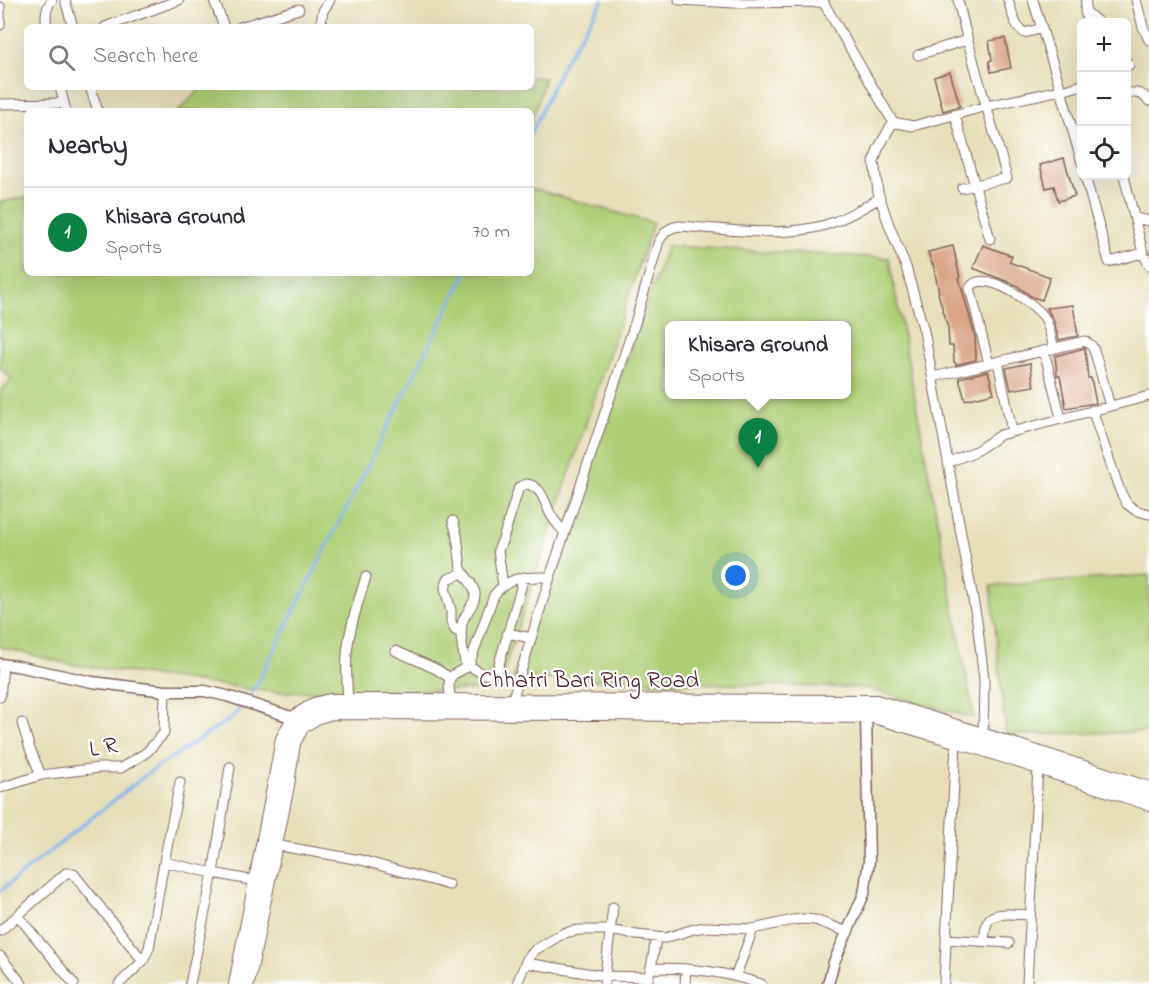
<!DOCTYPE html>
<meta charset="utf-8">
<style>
body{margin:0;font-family:"Indie Flower",sans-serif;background:#f7f7f7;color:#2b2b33}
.controls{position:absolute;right:18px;top:18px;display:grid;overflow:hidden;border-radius:9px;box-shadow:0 6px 24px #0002}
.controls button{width:54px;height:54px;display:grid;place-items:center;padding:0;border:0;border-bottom:2px solid #e1e1e2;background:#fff;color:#2b2b33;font:30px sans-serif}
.you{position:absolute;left:736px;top:576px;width:21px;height:21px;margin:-15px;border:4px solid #fff;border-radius:50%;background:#1a73e8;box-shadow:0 0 0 9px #1a73e833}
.badge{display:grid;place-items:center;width:39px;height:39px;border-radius:50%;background:#0b8043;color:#fff;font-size:20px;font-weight:700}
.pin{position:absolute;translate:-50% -50px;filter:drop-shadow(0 2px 3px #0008)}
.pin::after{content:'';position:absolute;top:32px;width:21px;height:18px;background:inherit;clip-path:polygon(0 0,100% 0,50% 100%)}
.popup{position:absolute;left:665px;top:321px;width:186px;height:78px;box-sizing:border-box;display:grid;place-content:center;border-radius:9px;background:#fff;filter:drop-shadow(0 2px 4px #0005);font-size:20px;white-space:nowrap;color:#7c7c81}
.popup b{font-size:22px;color:#2b2b33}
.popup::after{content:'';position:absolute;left:50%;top:100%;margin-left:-12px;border:12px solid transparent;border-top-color:#fff}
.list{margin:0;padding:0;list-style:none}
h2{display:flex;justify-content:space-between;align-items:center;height:78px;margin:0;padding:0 24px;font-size:26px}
h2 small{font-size:20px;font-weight:400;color:#7c7c81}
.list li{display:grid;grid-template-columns:39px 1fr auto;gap:18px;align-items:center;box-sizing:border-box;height:90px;padding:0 24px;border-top:2px solid #e1e1e2}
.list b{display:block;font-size:22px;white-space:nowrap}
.list p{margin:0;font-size:20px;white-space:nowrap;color:#7c7c81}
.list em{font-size:20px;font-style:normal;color:#7c7c81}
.icon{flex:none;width:33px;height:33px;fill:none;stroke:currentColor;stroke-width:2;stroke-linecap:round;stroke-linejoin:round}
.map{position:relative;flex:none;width:1149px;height:984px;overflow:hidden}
.search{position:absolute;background:#fff;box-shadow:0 6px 24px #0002;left:24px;top:24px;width:510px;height:66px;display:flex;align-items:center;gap:15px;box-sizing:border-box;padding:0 21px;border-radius:9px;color:#7c7c81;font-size:22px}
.panel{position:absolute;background:#fff;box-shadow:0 6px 24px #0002;left:24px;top:108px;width:510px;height:168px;border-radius:9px}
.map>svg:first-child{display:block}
.green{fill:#aece76;stroke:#7c7650;stroke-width:1.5;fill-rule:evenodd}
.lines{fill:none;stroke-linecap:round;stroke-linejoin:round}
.stream{stroke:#81b4ee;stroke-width:3}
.building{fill:#d9a487}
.minor-casing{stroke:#81625d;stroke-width:11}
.tertiary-casing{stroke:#81625d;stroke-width:13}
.primary-casing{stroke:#81625d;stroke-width:16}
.minor{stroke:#fff;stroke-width:9}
.tertiary{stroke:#fff;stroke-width:10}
.primary{stroke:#fff;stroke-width:14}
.labels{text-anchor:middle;stroke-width:4.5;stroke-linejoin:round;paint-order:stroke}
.street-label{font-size:24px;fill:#4a1f2b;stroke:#fff}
</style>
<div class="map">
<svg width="1149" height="984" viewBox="0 0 1149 984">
<rect width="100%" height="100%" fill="#fff"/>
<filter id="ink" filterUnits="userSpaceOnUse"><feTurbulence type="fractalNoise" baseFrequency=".0167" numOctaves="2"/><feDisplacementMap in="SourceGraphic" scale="12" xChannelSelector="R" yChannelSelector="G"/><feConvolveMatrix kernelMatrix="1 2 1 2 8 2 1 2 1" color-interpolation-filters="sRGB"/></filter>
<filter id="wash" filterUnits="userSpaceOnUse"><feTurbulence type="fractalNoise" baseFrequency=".008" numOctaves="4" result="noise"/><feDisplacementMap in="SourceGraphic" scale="24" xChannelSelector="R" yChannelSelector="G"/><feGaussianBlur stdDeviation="1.35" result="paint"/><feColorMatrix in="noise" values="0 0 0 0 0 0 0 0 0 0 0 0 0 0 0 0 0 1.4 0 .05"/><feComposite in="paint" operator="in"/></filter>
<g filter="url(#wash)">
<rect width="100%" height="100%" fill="#e7dfba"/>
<path class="green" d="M531 77 545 78 531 124V111H178L203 87H531Z
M531 188 653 223 497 690 271 692 69 664 0 647V391L12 379 0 368V202L27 197V273H531Z
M667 246 889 258 974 718 866 688 513 678ZM670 326H846V394H670Z
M1149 575V732L1006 735 991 586Z"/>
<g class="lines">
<path class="stream" d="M531 133 564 62 603 0
M0 891 147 774 233 717 254 690 466 273"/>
</g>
<g id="blocks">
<path class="building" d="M1005 38 1011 68 991 72 989 61 992 60 989 41Z
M950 72 960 106 943 111 934 77Z
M1064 158 1075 196 1058 201 1054 186 1046 188 1040 165Z
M983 245 1012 256 1009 262 1050 277 1042 300 1032 297 1016 285 973 268Z
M953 246 960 278H959L975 336 976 360 956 365 955 362H954L953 346H949L948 328 938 293 939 292 933 264H932L928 252Z
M1073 305 1078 336 1059 340 1054 322 1047 308Z
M1084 348 1085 349 1088 378H1091L1096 403 1066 408 1060 376H1057V373L1055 356Z
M1030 363 1034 386 1011 390 1006 368Z
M988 371 994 393 965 400 959 378Z"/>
</g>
</g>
<g filter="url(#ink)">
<use href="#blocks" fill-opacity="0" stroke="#81625d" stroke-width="1.5"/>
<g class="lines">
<defs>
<path id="minor" d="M65 0 73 27
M214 0 224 27
M679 0 735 3 824 2
M822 0 893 122 913 126 987 106 1061 90
M958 0C971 60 991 119 1007 178L962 188
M1008 0C1012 11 1014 27 1025 33L1042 28
M1033 0 1061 90 1082 163
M1086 0 1085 11 1087 22
M1136 0 1143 27 1149 40
M0 7V25
M1085 11 1098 22
M47 27C45 17 45 8 52 0
M105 27 179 0
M240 27 299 9
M320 27 323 11 330 0
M918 55 967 40
M1126 61 1129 65
M60 87 66 111
M90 87 98 111
M1062 91 1082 85
M1126 93C1136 92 1143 93 1149 101
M0 104 64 103
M955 115 990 239
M893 122 878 149 874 162 878 192 889 225 906 267 924 331 977 621 984 679 983 736
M1085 176 1109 262 1143 253
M1124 176 1143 253 1149 265
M1135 218 1149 221
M1044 351 1061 418
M998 362 1012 431
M989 364 970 288C982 266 1035 304 1044 317 1050 327 1051 338 1054 349
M933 377 1085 341 1092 346 1095 353 1110 406
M1092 410 1120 491 1127 504 1135 510 1149 514
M949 462 976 451 1000 435 1149 396
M453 521 457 535 461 568C465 577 473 583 475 593 476 605 464 613 462 624 459 638 464 654 466 668
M503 586 498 550 503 539 519 487 527 484C542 487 544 501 550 513 553 520 560 527 565 533
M461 633 455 630 451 622V611L445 588 448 579 463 573
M507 633 531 638
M396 651 436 669 450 678
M469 665C477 671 488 679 497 671L524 577
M0 697 3 665
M348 701C347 682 345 663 348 645 351 622 359 599 366 577
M451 701C450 692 445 678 456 673 461 670 465 669 469 665L494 595C510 575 526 577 550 577
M512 701 550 577 635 323 659 241C664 233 669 227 679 226 725 229 787 239 831 223 848 217 864 207 880 198
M22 723 30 749 41 775
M0 788 41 775 99 768H121L147 752 164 733 165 691
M274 845 361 860 449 885
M164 862 180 782
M18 916 74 984
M0 931 66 873H73L143 961
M946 939 1009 943
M984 941C985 935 985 927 988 921 993 910 1020 915 1030 915
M0 956 22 984
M526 963 605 976 648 977
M651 968C691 968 723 971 761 984
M736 975 753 929
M944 983 956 741
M119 984 143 961 149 948 164 862 213 873 255 881
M190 984 213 873 230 767
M517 984 527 959 535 950 564 933 579 930H609L637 935 665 938 694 929 706 927 753 929 793 920 802 919 815 920 848 932
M604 984 613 907
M647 984 652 962 656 938
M685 984 686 969
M1027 984 1038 767"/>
<path id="tertiary" d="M0 664 17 666 92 682 165 691H205L227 696 294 718
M828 984 834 962 864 894 869 861 866 716"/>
<path id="primary" d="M236 984 275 783 283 739 294 718 314 705 330 701 876 702 963 729 1149 789
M247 984 287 785 293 743 302 726 318 716 332 712 597 713 874 716 959 741 1149 803"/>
</defs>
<use href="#minor" class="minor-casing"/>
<use href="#tertiary" class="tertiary-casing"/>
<use href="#primary" class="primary-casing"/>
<use href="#minor" class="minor"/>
<use href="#tertiary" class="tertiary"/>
<use href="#primary" class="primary"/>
</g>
</g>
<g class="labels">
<g class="street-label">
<text x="589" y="687">Chhatri Bari Ring Road</text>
<text transform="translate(103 746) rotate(-11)" y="8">L R</text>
</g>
</g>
</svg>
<div class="controls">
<button>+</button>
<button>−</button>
<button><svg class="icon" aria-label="locate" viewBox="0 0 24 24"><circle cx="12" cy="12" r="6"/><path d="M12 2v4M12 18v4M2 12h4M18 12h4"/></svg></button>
</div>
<div class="you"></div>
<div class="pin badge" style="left:758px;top:468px">1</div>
<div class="popup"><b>Khisara Ground</b>Sports</div>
<div class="search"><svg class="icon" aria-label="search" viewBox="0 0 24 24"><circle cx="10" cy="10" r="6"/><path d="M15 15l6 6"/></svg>Search here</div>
<section class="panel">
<h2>Nearby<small></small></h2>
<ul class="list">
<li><span class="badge">1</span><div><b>Khisara Ground</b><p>Sports</p></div><em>70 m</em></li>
</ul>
</section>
</div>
